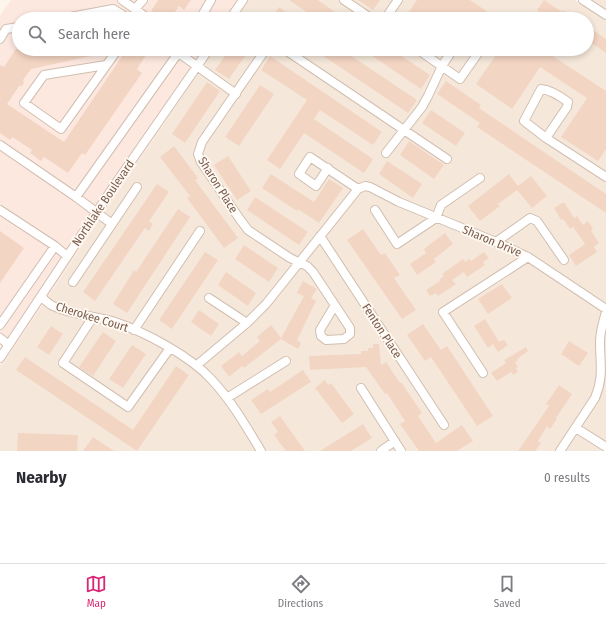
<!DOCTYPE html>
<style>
body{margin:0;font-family:"Fira Sans Condensed",sans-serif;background:#f7f7f7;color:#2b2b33}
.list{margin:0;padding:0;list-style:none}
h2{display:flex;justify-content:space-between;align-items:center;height:52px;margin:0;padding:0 16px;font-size:17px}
h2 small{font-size:13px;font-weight:400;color:#7c7c81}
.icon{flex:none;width:22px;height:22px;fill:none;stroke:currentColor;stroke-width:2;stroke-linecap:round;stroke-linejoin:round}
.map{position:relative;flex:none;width:606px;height:451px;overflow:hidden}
.search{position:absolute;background:#fff;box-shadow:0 2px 6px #0003;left:12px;right:12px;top:12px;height:44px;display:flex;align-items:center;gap:10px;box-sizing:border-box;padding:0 14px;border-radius:22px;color:#7c7c81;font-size:15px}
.sheet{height:112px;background:#fff}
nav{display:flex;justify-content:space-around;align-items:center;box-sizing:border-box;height:56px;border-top:1px solid #e1e1e2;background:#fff;font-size:11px;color:#7c7c81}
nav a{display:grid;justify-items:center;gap:2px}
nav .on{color:#db2777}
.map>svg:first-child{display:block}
.residential{fill:#f5e8da}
.commercial{fill:#fde8e0}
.building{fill:#f3d5c3}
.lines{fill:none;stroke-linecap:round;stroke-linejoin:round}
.minor-casing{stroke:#d1beb0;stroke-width:10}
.minor{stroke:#fff;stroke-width:8}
.labels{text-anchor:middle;stroke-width:3.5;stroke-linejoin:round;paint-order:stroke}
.street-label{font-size:12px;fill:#7a5c4d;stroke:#fffaf3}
</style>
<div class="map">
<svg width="606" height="451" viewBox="0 0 606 451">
<rect width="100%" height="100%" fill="#fdf6ec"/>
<path class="residential" d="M247 0H575L606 21V302L603 308 596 341 597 374 596 383 592 396 555 451H0V369L214 49H587V19H234Z
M591 0H606V10Z
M606 329V442L581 426 599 400 604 385 605 373 604 341Z
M577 433 603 451H565Z"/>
<path class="commercial" d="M11 0H238L225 19H19V49H205L113 181 8 339 1 333 0 334V16Z
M193 80 0 369V365L70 258Z"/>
<path class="building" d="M158 0H191L184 10 179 6 170 19H163L151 11Z
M289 0H318L335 12 331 19H317Z
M358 0H380L373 10Z
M417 0H470L498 19H470L461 13 456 19H404Z
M544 0 562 12 563 10 576 19H550L537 10Z
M279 7 296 19H271Z
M587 26 606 39V53L587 40Z
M16 49H110L109 52 31 69 23 80 24 83 22 86H19L7 104 64 142 127 49H150L137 69 142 73 85 155 82 153 68 173 44 157 41 161 30 153 32 150 12 137 10 140 0 133V65L4 67Z
M230 49H250L229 79 215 70Z
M313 49H341L417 100 408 113Z
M362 49H391L430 75 421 89Z
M500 49H542L606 91V149L598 161 561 137 587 98 540 67 512 109 476 84Z
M270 56 382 132 373 145 320 110 314 119 373 159 364 173 304 133 280 169 267 160 307 100 261 70Z
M446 81 481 105 479 108 606 194V213L477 127 480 123 437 94Z
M207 82 220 91 185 143 172 134Z
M260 85 274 94 239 146 225 137Z
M431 110 465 133 456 146 422 123Z
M409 141 444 165 434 179 400 155Z
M174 146 198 178 195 180 238 238 224 248 187 198 190 196 160 157Z
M228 156 251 191 237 200 214 165Z
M387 161 422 184 413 198 379 174Z
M271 174 314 202 329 179 343 188 319 223 298 209 297 211 262 188Z
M509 174 518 186 531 176 547 196 532 208 517 190 498 204 500 206 480 221 468 206Z
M157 184 169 192 149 221 153 224 149 231 145 228 95 301 83 292Z
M255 197 308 232 299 245 247 210Z
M564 202 574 218 577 216 583 225 588 221 593 229 591 231 599 243 594 247 597 252 576 266 569 255 585 244 573 227 570 229 563 219 561 220 554 208Z
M178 209 190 217 127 313 113 304 134 270 136 272Z
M363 229 381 255 385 253 400 275 394 278 416 310 402 319 347 240Z
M0 231 24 248 0 283Z
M445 233 453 244 434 259 436 262 417 275 410 264 426 253 424 249Z
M244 245 278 268 269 282 235 259Z
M205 252 218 260 172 329 159 320Z
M484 252 489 258 483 262 485 265 467 277 464 272 452 280 456 284 438 296 436 293 430 296 426 290 440 281 439 280 444 276 442 274 463 259 465 262 469 259 471 261Z
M226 272 256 293 248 306 218 285Z
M303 281 317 289 311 298 316 301 297 340 301 343 298 349 281 339 244 368 242 366 229 377 221 366 239 352 242 356 260 341 257 337 271 325 281 338 304 296 297 293Z
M502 284 512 298 488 314 478 299Z
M199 310 219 324 211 336 191 322Z
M485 319 499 342 504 340 508 345 498 352 493 344 488 348 474 326Z
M423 324 441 350 447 346 493 416 477 426 431 357 425 361 407 335Z
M51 326 63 334 49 355 37 347Z
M103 332 116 341 93 376 79 367Z
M569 341 588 353 579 366 561 354Z
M373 344H379L381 365 386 362 400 383 401 382 422 413 418 416 436 443 462 425 473 441 457 451H419L400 424 405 421 387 393 385 394 366 367 310 370 309 356 361 354V351H368V348H373Z
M132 345 146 354 123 388 109 379Z
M526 347 528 351 517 359 518 360 515 363 518 367 516 368 518 372 513 375 511 372 497 381 491 373 506 363 504 360Z
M25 357 133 430 176 366 189 375 137 451 16 370Z
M303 370 311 382 261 414 251 400 268 389 270 392Z
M325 380 328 385 331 383 354 414 342 423 315 388Z
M559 385 572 394 556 418 557 419 550 429 547 426 538 441 541 443 535 451H518L549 406 546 404Z
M280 416 305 451H286L274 435 278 432 271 422Z
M363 424 372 438 351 451H320Z
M18 433 78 435 77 451H17Z
M93 437 114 451H83Z"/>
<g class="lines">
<defs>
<path id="minor" d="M122 0 149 19
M344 0 372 19
M583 0 606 15
M135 9 143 0
M60 19 113 9 129 19
M200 19 211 0
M230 19 243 0
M385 19 398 0
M0 39 6 29 19 27
M173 49 236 94
M266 49 202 142 198 154 201 162 239 218 248 230 290 258 307 266 313 272 350 328V334L344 339 326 340 321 336 320 330 335 305
M284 49 447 159
M417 49 460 79 481 49
M106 65 44 75 24 103 61 129 118 49
M546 138 567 107 568 102C560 96 551 90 541 89L524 121 546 138 606 177
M0 145 76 197 112 224
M386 153 422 107 428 96 442 66 453 49
M328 168 316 186 299 174 310 157 358 189
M76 197 181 49
M0 210 55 246 67 256
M375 210 397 244 436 218 441 205 480 178
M320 236 444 425
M496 242 530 218 537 221 564 260
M73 282 137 187
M41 297C45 300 49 304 53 306 72 315 95 316 115 322 145 332 190 356 211 379 231 400 246 426 261 451
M209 298 247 323
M93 317 63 363 128 407 170 348
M0 325 55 246
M134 330 200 231
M0 338 9 345
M0 358 116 183 209 49
M197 365 247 323 266 304 358 189 365 186 370 187 399 202 496 242 528 257 606 309
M483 373 443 312 528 257
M361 388 401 451
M227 398 286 361
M576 428 606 447
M381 451 395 441
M560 451 595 398C604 377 600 364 600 342 600 332 603 322 606 312"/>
</defs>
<use href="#minor" class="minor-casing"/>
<use href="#minor" class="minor"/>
</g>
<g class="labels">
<g class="street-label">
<text transform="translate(218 185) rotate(58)" y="4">Sharon Place</text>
<text transform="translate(103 203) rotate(-56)" y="4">Northlake Boulevard</text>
<text transform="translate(492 241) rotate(23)" y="4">Sharon Drive</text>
<text transform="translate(92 317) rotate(17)" y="4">Cherokee Court</text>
<text transform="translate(382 331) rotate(57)" y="4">Fenton Place</text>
</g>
</g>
</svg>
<div class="search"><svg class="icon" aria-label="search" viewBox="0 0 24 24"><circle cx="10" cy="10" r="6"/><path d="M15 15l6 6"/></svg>Search here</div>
</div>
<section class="sheet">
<h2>Nearby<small>0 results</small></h2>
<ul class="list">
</ul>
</section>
<nav>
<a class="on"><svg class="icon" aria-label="map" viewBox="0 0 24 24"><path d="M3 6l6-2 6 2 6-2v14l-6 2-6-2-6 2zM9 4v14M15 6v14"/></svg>Map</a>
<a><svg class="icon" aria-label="directions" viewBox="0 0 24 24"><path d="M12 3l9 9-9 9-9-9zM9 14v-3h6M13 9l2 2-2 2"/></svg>Directions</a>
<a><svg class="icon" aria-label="saved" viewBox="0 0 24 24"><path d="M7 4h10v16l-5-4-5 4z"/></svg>Saved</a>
</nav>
